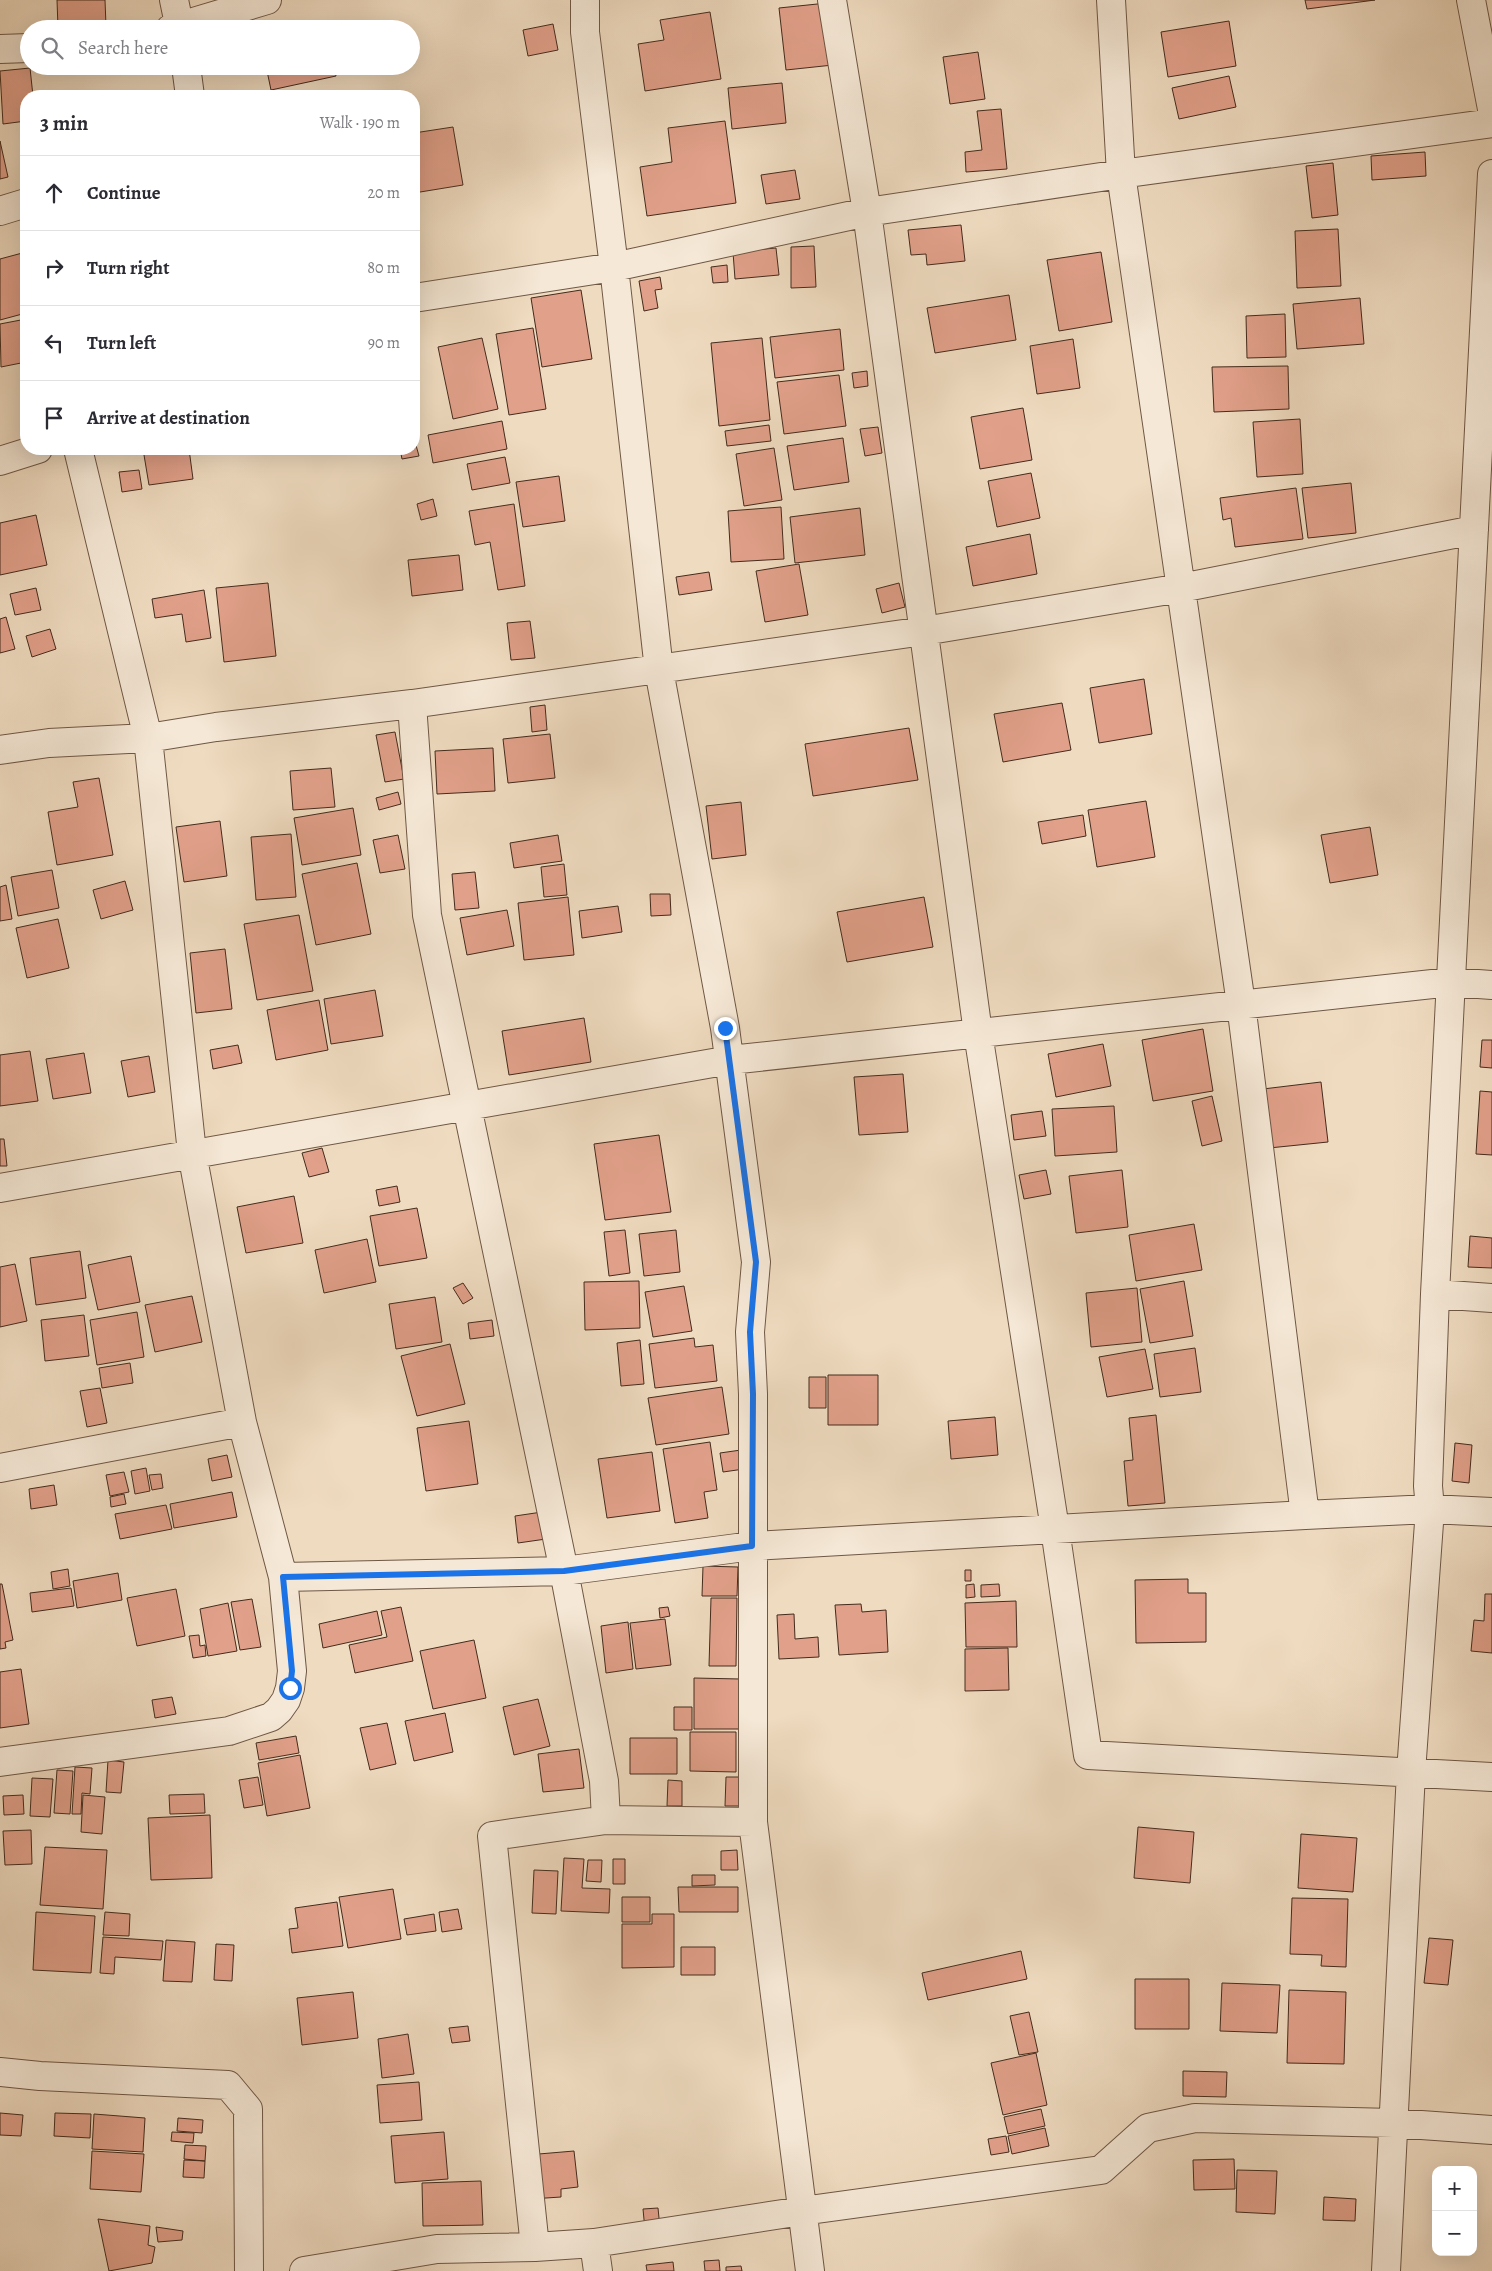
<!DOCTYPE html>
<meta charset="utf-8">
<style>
body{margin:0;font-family:Alegreya,serif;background:#f7f7f7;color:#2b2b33}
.controls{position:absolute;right:15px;bottom:15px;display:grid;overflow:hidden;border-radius:10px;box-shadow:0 5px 20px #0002}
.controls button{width:45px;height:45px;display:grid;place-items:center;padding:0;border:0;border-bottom:1px solid #e1e1e2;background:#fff;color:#2b2b33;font:25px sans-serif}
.stop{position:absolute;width:15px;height:15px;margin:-11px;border:4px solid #1a73e8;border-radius:50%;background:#fff}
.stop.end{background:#1a73e8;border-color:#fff;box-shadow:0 1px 5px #0008}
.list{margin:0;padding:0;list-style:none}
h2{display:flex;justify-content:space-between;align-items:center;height:65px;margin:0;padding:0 20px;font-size:21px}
h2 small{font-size:16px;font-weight:400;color:#7c7c81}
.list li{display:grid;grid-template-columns:32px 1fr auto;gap:15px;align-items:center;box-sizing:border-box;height:75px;padding:0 20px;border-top:1px solid #e1e1e2}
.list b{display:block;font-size:19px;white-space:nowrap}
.list em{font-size:16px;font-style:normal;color:#7c7c81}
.icon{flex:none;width:28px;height:28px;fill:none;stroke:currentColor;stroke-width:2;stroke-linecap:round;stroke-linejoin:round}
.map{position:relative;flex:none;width:1492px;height:2271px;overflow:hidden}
.search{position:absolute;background:#fff;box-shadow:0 5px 20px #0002;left:20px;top:20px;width:400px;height:55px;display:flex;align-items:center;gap:12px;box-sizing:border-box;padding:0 18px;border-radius:28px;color:#7c7c81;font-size:19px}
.panel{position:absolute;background:#fff;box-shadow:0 5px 20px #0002;left:20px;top:90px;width:400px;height:365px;border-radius:20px}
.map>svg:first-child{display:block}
.building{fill:#e1a08a;stroke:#442b1c}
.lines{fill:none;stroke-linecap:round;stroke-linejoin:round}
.minor-casing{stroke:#6f5745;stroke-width:30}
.minor{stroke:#f5e8d6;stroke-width:28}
.route{stroke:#1a73e8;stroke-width:6}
</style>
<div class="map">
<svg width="1492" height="2271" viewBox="0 0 1492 2271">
<rect width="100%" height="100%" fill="#efdbc0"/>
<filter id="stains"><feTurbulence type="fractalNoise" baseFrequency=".004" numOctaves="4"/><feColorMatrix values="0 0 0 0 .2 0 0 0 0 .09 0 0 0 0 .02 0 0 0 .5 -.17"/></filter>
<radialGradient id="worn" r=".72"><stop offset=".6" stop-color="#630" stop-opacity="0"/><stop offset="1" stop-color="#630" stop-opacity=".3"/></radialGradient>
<path class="building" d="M57 0H105L106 26 58 28Z
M1305 0H1375L1307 9Z
M827 3 833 65 786 70 779 8Z
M710 12 721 79 645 91 638 44 664 40 660 20Z
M1229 21 1236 66 1168 77 1161 32Z
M553 24 558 50 528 56 523 30Z
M978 52 985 99 950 104 943 57Z
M266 66H334L336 76 271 90Z
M30 68 33 96H26V121L3 124 0 71Z
M1229 76 1236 107 1179 119 1172 88Z
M782 83 786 123 732 129 728 88Z
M1001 109 1007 169 966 172 965 152 982 150 977 111Z
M725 121 736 203 647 216 640 167 672 162 668 128Z
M453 127 463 185 414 193V133Z
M0 141 8 177 0 179Z
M1425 152 1426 176 1372 180 1371 156Z
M1333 163 1338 215 1312 218 1306 166Z
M795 170 800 199 766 204 761 175Z
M961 225 965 261 927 265 926 254 911 255 908 230Z
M1338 229 1341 286 1297 288 1295 231Z
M814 246 816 287 791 288V247Z
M776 248 779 275 735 279 733 252Z
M26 252V313L0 320V259Z
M1101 252 1112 322 1059 331 1047 260Z
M727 265 728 282 713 283 711 267Z
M660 277 662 289 655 290 658 308 644 311 639 281Z
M581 290 592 359 542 367 531 298Z
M1009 295 1016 340 935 353 927 308Z
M1360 298 1364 344 1297 349 1293 304Z
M1285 314 1286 357 1247 358 1246 316Z
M26 319V362L1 367 0 324Z
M533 328 546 409 509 415 496 334Z
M840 329 844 370 775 378 770 337Z
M482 338 498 409 453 419 438 347Z
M762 338 770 420 719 426 711 343Z
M1073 339 1080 388 1037 394 1030 346Z
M1288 366 1289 409 1214 412 1212 367Z
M867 371 868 386 854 388 852 373Z
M839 375 846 426 784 434 777 382Z
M1023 408 1032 460 980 469 971 417Z
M1300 419 1303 474 1257 477 1253 422Z
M502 421 507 449 433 463 428 435Z
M769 425 771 441 727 446 725 431Z
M878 427 882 453 865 456 860 429Z
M414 438 419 456 402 459 400 449H414Z
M843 438 849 482 794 490 787 446Z
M774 448 782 500 744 506 736 454Z
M143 449H189L193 479 149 485Z
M505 457 510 483 472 490 467 464Z
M139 470 142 489 122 492 119 472Z
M1031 473 1040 518 997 527 988 481Z
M559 476 565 521 523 527 516 482Z
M1351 483 1356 533 1308 538 1302 488Z
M1296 488 1303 539 1235 547 1231 518 1223 520 1220 498Z
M433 499 437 516 421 520 417 504Z
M514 504 525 586 498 590 490 542 475 545 469 511Z
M781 507 784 559 731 562 728 511Z
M860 508 865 555 795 563 790 517Z
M36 515 47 565 0 575V523Z
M1030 534 1037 574 973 586 966 547Z
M459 555 463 590 412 596 408 560Z
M799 564 808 615 765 622 756 571Z
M709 572 712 590 679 595 676 577Z
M268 583 276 656 224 662 216 588Z
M899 583 905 607 882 613 876 589Z
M36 588 41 610 15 615 10 594Z
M204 590 211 638 186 642 182 614 155 618 152 599Z
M6 617 15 649 0 653V619Z
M530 621 535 658 511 660 507 623Z
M50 629 56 649 32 657 26 636Z
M1144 679 1152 734 1099 743 1090 688Z
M1062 703 1071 750 1003 762 994 714Z
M545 705 547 730 532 732 530 707Z
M909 728 918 780 813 796 805 744Z
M395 732 404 779 385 782 376 735Z
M550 734 555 778 508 783 503 739Z
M493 748 495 791 437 794 435 751Z
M331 768 335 807 293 810 290 771Z
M99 778 113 855 57 865 48 812 78 807 73 782Z
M398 792 401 804 379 810 376 798Z
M1146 801 1155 857 1097 867 1088 810Z
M741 802 746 855 712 859 706 806Z
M353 808 361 855 302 865 294 818Z
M1083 815 1086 836 1042 844 1038 822Z
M220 821 227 876 184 882 176 827Z
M1370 827 1378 875 1330 883 1321 835Z
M291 834 296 897 256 900 251 837Z
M398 835 405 869 380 873 373 840Z
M558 835 562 861 514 868 510 843Z
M357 863 371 934 316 945 302 874Z
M564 864 567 895 544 897 541 867Z
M52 870 59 908 18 916 11 877Z
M475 872 479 908 455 910 452 874Z
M125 881 133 910 101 919 93 890Z
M6 885 12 919 0 921V887Z
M650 894H670L671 915 651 916Z
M568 897 574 955 524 960 518 903Z
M924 897 933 947 847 962 837 912Z
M618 906 622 932 582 938 579 911Z
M507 910 514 946 467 955 460 918Z
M299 915 313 991 257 1000 244 924Z
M58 919 69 968 27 978 16 928Z
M225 949 232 1009 196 1013 190 953Z
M375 990 383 1036 331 1044 324 999Z
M319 1000 328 1050 276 1060 267 1010Z
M584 1018 591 1062 509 1075 502 1031Z
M1203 1029 1213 1091 1153 1101 1142 1040Z
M1482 1040H1492V1068L1480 1067Z
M1103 1044 1111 1086 1056 1097 1048 1054Z
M238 1045 242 1063 213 1069 210 1050Z
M30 1051 38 1101 0 1106V1055Z
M84 1053 91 1093 53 1099 46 1059Z
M149 1056 155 1092 128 1097 121 1061Z
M903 1074 908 1132 859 1135 854 1077Z
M1321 1082 1328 1142 1269 1148 1263 1089Z
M1480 1091 1492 1092V1155L1476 1154Z
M1212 1096 1222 1141 1202 1146 1192 1101Z
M1114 1106 1117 1152 1055 1156 1052 1109Z
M1042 1111 1046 1136 1014 1140 1011 1115Z
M659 1135 671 1212 605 1220 594 1144Z
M0 1139H4L7 1166H0Z
M322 1148 329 1172 309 1177 302 1153Z
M1046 1170 1051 1194 1024 1199 1019 1175Z
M1122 1170 1128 1227 1076 1233 1069 1176Z
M397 1186 400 1202 379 1206 376 1190Z
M294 1196 303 1243 246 1253 237 1207Z
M417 1208 427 1258 379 1266 370 1216Z
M1194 1224 1202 1270 1136 1281 1129 1235Z
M625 1230 630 1273 609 1276 604 1232Z
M676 1230 680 1272 644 1276 639 1234Z
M1470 1236 1492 1238V1268L1468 1267Z
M367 1239 376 1282 324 1293 315 1250Z
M80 1251 86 1298 36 1305 30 1258Z
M131 1256 140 1302 98 1310 88 1265Z
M15 1264 27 1321 0 1327V1267Z
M639 1281 640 1328 585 1330 584 1282Z
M1184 1281 1193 1336 1150 1343 1140 1289Z
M463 1283 473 1298 463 1304 453 1288Z
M684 1286 692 1331 653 1337 645 1292Z
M1137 1288 1142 1342 1091 1347 1086 1293Z
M192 1296 202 1342 155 1352 145 1305Z
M435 1297 442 1342 396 1349 389 1304Z
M137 1312 144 1357 97 1365 90 1320Z
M84 1315 89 1356 45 1361 41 1320Z
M492 1320 494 1336 470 1339 468 1323Z
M694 1338 695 1347 713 1345 717 1381 655 1388 649 1344Z
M640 1340 644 1384 621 1386 617 1343Z
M450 1344 465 1404 417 1416 401 1356Z
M1195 1348 1201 1392 1160 1397 1154 1354Z
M1145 1349 1153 1389 1107 1397 1099 1357Z
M130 1363 133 1383 102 1388 99 1368Z
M828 1375H878V1425H828Z
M809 1377H826V1408H809Z
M722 1387 729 1434 656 1445 648 1398Z
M100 1388 107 1423 87 1427 80 1391Z
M1156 1415 1165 1503 1128 1506 1124 1461 1133 1460 1129 1418Z
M995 1417 998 1455 951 1459 948 1421Z
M469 1421 478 1484 426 1491 417 1428Z
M710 1442 717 1490 704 1492 708 1518 675 1523 663 1449Z
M1455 1443 1472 1445 1469 1483 1452 1481Z
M741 1450 744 1469 723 1472 720 1453Z
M652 1452 660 1511 607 1518 598 1459Z
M227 1455 232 1477 212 1481 208 1459Z
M146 1468 150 1491 135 1494 131 1471Z
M124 1472 129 1492 110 1496 106 1475Z
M161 1474 163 1488 152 1490 149 1475Z
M54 1485 57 1505 31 1509 29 1489Z
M232 1492 237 1517 174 1528 170 1504Z
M124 1494 126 1504 111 1507 110 1497Z
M166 1505 172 1529 120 1539 115 1514Z
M542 1512 546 1539 518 1543 515 1516Z
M703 1566 738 1567 737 1596H702Z
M68 1569 70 1586 53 1589 51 1572Z
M965 1570H971V1581H965Z
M118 1573 122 1600 77 1608 73 1581Z
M1188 1579V1593H1206V1642L1136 1643 1135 1580Z
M0 1584H2L13 1640 5 1642 6 1648 0 1649Z
M974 1584 975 1597 966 1598V1585Z
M999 1584 1000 1596 981 1597V1585Z
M71 1588 74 1606 32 1612 30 1593Z
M176 1589 185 1636 137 1646 127 1598Z
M1485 1594H1492V1653L1471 1651 1474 1620 1484 1621Z
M711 1598H737L736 1666H709Z
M252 1599 261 1647 240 1650 231 1602Z
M1016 1601 1017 1647H966L965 1603Z
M228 1603 237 1651 208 1656 200 1609Z
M861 1604 862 1612 886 1610 888 1652 839 1655 835 1605Z
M401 1607 413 1661 355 1673 349 1645 387 1637 381 1611Z
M668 1607 670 1616 660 1618 659 1608Z
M377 1611 382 1635 323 1648 319 1624Z
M794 1614 795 1639 818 1637 819 1657 779 1659 777 1615Z
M665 1619 671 1665 636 1669 630 1623Z
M628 1622 633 1669 606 1673 601 1626Z
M199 1635 200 1646 205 1645 206 1656 193 1658 189 1636Z
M474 1640 486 1698 433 1709 420 1651Z
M1008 1648 1009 1690 965 1691V1649Z
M21 1669 29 1724 0 1728V1672Z
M694 1678 740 1679V1729H694Z
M172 1697 176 1714 155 1718 152 1700Z
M538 1699 550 1746 514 1755 503 1707Z
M674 1707H692V1730H674Z
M445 1713 453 1752 414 1761 405 1721Z
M387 1723 396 1764 370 1770 360 1728Z
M690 1732H736V1772L690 1771Z
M296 1736 299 1753 259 1760 256 1743Z
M630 1738H677V1774H630Z
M579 1749 584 1788 543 1792 538 1754Z
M300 1755 310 1808 267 1816 258 1763Z
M108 1760 124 1762 121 1793 106 1792Z
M75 1767 92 1768 90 1794 82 1793 81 1814H72Z
M57 1770 73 1771 70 1814 54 1813Z
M258 1777 263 1805 244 1808 239 1780Z
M726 1777H739V1806H725Z
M32 1778 53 1779 50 1817 30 1816Z
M668 1780 682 1781V1806H667Z
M204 1794 205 1813 170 1814 169 1795Z
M23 1795 24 1814 4 1815 3 1796Z
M83 1795 105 1797 102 1834 81 1832Z
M210 1815 212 1878 151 1880 148 1818Z
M1138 1827 1194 1832 1190 1883 1134 1878Z
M31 1830 32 1864 5 1865 3 1831Z
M1301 1834 1357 1838 1353 1892 1298 1888Z
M45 1847 107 1850 103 1909 40 1905Z
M737 1850 738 1870H721V1851Z
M564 1858 584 1859 582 1888 610 1889 609 1913 561 1911Z
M613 1859H625V1884H613Z
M588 1860H602L601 1882 586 1881Z
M534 1870 558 1871 556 1914 532 1913Z
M692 1875H715V1885L692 1886Z
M678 1887H738V1912H679Z
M393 1889 401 1939 348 1948 339 1897Z
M622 1897H650V1922H622Z
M1292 1898 1348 1899 1346 1967 1321 1966 1322 1955 1290 1954Z
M337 1902 343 1946 292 1953 289 1929 298 1928 295 1908Z
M458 1909 462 1929 442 1932 439 1912Z
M36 1912 95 1916 91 1973 33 1970Z
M105 1912 130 1914 129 1936 103 1935Z
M434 1914 436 1931 407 1935 404 1919Z
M652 1914H674V1967L622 1968V1924H652Z
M103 1937 163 1941 161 1960 115 1957 114 1974 100 1973Z
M1429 1938 1453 1940 1448 1985 1424 1983Z
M166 1940 195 1942 192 1982 163 1981Z
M216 1944 234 1945 232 1981 214 1980Z
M681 1947H715V1975H681Z
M1021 1951 1027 1979 928 2000 922 1973Z
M1135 1979H1189V2029H1135Z
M1222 1983 1280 1985 1277 2033 1220 2031Z
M1289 1990 1346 1992 1344 2064 1287 2063Z
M353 1992 358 2038 302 2045 297 1998Z
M1029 2012 1038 2052 1019 2055 1010 2016Z
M468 2026 470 2041 452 2043 449 2028Z
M408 2034 414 2074 382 2078 378 2039Z
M1036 2053 1047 2105 1003 2115 991 2063Z
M1183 2071 1227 2072 1226 2097 1183 2096Z
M419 2082 422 2120 380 2123 377 2085Z
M1041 2109 1045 2126 1008 2134 1004 2117Z
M0 2113 23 2115 21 2136 0 2135Z
M55 2113 91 2114 90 2138 54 2136Z
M94 2114 145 2118 143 2152 92 2149Z
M178 2118 203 2120 202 2133 177 2131Z
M1045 2128 1049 2146 1012 2154 1008 2136Z
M172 2132 194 2133 193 2143 171 2141Z
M444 2132 448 2179 395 2183 391 2136Z
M1006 2136 1009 2152 991 2155 988 2139Z
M185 2145 206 2146 205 2161 184 2159Z
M92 2151 144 2154 141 2192 90 2189Z
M574 2151 578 2187 561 2189V2197L531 2199 527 2155Z
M1234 2159 1235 2189 1194 2190 1193 2160Z
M184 2160 205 2161 204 2178 183 2177Z
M1237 2170 1277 2171 1275 2214 1236 2212Z
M481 2181 483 2225 423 2226 422 2183Z
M1324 2197 1356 2199 1355 2221 1323 2220Z
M658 2208 660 2228 645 2230 643 2209Z
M98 2219 150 2226 148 2245 155 2247 152 2263 109 2271Z
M156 2227 183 2231 182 2240 158 2242Z
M719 2260 720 2271H705L704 2261Z
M673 2262 674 2271H647L646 2265Z
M741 2266 742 2271H726V2267Z"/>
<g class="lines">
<defs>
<path id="minor" d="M174 0 180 29
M585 0V32L614 267 659 670 725 1028 756 1262 750 1332 753 1394V1822L810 2271
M832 0 867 212 978 1033 1055 1529 1088 1755 1492 1777
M1111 0 1121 174 1241 1004 1305 1515
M1471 0 1492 109
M170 29 267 0
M0 49 29 48
M186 66 190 96
M0 211 26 203
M414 298 614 267 867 212 1121 174 1492 123
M0 461 38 449
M412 704 427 915 564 1571 604 1781 606 1820
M0 750 49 743 148 738 216 727 412 704 924 631 1181 588 1474 530
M0 1188 730 1060 1451 982 1492 985
M1435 1294 1492 1298
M0 1468 242 1422
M283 1577 564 1571 752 1546 1305 1515 1430 1509 1492 1512
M0 1762 229 1731 271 1717 279 1710 286 1700 290 1688 292 1671 283 1577 242 1422 192 1153 148 738 78 449
M0 2072 40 2076 228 2085 248 2109 249 2271
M594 2243 598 2271
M535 2247 492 1836 606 1820 753 1822
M304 2271 437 2249 535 2247 594 2243 802 2211 1101 2170 1148 2128 1195 2118 1393 2123 1492 2130
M1386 2271 1411 1772 1430 1509 1428 1486 1435 1294 1492 174"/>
</defs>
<use href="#minor" class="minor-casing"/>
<use href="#minor" class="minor"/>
</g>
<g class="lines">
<path class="route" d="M290 1688 292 1671 283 1577 564 1571 752 1546 753 1394 750 1332 756 1262 725 1028"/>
</g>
<rect width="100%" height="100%" filter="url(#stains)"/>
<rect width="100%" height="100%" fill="url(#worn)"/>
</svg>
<div class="controls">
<button>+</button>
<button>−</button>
</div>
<div class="stop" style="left:290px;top:1688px"></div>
<div class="stop end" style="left:725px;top:1028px"></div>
<div class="search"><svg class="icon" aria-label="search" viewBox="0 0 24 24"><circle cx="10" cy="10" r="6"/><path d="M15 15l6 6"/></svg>Search here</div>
<section class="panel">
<h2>3 min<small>Walk · 190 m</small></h2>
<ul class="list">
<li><svg class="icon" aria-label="ahead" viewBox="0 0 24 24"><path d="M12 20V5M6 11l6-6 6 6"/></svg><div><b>Continue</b></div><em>20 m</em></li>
<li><svg class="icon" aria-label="right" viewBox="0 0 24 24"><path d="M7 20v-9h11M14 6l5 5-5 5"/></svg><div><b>Turn right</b></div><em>80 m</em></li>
<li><svg class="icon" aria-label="left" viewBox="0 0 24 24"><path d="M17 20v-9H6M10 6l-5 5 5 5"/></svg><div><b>Turn left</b></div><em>90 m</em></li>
<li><svg class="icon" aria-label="arrive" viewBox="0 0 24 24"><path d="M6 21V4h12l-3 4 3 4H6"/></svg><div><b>Arrive at destination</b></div></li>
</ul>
</section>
</div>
